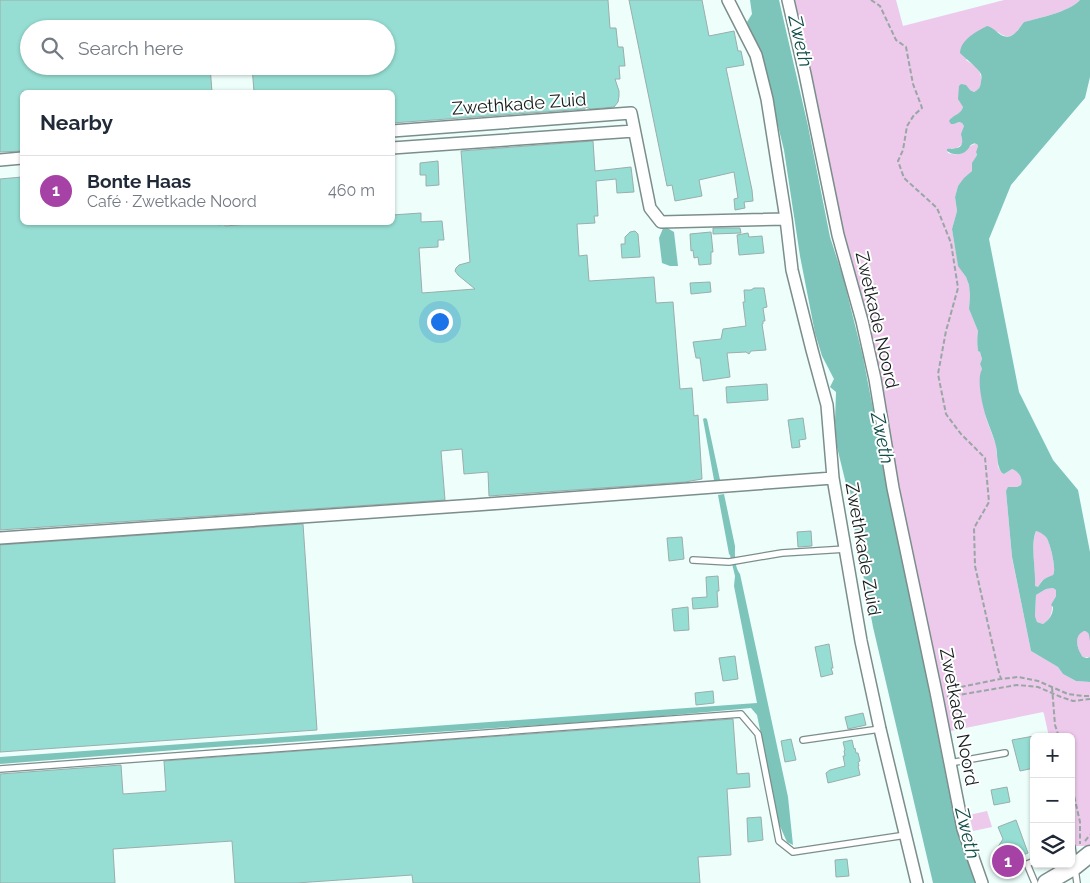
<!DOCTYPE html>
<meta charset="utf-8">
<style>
body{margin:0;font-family:Raleway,sans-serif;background:#f2f2f3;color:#1f2937}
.controls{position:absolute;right:15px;bottom:15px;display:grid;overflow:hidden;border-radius:8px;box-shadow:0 1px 4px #0004}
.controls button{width:45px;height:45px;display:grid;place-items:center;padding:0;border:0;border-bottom:1px solid #e0e1e3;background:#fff;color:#1f2937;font:25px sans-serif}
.you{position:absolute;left:439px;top:321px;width:18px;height:18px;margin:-12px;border:4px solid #fff;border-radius:50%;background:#1a73e8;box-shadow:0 0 0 8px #1a73e833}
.badge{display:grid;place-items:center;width:32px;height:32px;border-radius:50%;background:#a641a5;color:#fff;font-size:16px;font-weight:700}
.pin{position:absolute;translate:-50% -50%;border:2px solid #fff;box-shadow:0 1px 5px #0006}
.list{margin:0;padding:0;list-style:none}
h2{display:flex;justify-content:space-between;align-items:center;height:65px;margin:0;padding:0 20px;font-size:21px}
h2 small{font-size:16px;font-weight:400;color:#747a83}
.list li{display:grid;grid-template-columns:32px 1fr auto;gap:15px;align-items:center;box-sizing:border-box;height:70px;padding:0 20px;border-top:1px solid #e0e1e3}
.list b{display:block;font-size:19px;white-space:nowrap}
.list p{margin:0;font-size:16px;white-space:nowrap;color:#747a83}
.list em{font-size:16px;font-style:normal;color:#747a83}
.icon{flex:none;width:28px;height:28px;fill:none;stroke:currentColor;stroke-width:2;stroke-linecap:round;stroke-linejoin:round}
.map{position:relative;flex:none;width:1090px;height:883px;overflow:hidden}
.search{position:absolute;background:#fff;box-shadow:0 1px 4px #0004;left:20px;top:20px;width:375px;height:55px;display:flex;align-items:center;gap:12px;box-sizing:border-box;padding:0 18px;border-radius:28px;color:#747a83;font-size:19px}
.panel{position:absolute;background:#fff;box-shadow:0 1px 4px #0004;left:20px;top:90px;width:375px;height:135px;border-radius:8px}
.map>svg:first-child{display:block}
.green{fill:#edc9eb}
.water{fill:#7dc4ba;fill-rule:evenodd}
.building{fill:#96ded3;stroke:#9aaeab}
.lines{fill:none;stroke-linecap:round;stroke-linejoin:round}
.lane-casing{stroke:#7b8e8b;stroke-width:8}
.street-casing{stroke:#7b8e8b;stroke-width:14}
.secondary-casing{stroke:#7b8e8b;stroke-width:19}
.path{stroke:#99a7a4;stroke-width:2;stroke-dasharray:5 2.5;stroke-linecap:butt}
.lane{stroke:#fff;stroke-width:5.5}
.street{stroke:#fff;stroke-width:11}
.secondary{stroke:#fff;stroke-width:16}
.labels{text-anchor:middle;stroke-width:4;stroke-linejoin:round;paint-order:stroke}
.street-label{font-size:18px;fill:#151d1c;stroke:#fff}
.water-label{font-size:19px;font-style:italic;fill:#0f4e47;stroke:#fff}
</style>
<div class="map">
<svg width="1090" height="883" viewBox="0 0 1090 883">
<rect width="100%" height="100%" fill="#edfefb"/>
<path class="green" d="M795 0H896L903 26 1004 0H1080C1069 12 1039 18 1024 22 1017 32 1011 42 998 32L966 60C976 67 982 69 981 83 980 88 979 89 974 92L970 90 961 102 963 107 960 113 951 118 954 124 959 122 962 123 964 126 961 136 963 142 961 145 956 149 952 148 947 151 948 153C967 159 965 144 977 144L978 146 976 152 977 155 974 160 972 171 958 186 955 197 957 211 952 229 958 265 966 277 969 285 970 296 969 309 978 331C977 339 977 343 978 351L980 352 982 359 980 364 982 369 980 379 983 402 986 418 996 445 998 467 1002 473 1004 474 1012 469C1019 472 1023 476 1021 485L1017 487H1013L1006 491 1012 558 1031 651 1058 667 1063 674 1076 681 1090 682V846H1075L1071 828V737H1049L1044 714 1043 712 946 732 942 695 938 691 912 564 879 373 832 185 818 107 794 7Z
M1036 531C1040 532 1043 533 1046 537 1050 542 1057 570 1053 575 1051 577 1048 577 1046 578 1042 580 1040 583 1038 587H1035C1036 568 1030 548 1036 531Z
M1053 588 1056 590V596C1049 606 1056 616 1043 624L1037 622 1035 616 1036 595 1046 589Z
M1083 631 1088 632 1090 637V657H1083C1077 649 1073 637 1083 631Z
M987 811 992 827 973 831 969 815Z"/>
<path class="water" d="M750 0H779L808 126 830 237 843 277 863 357 906 581 915 620 952 807 975 883H933L873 627 846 484 837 447 835 421 836 392 830 387 834 379 822 356 815 333 800 256 784 150 764 69 747 22 752 14Z
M1080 0H1090V77L1085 98 1011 185 989 239 1019 392 1053 460 1078 490 1090 552V641C1089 636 1090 632 1084 631 1073 636 1077 649 1083 657L1087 658 1090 657V682L1076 681 1063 674 1058 667 1031 651 1012 557 1006 491 1008 487H1017L1021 485C1023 477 1019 472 1012 469L1004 474 1002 473C996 465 998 456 996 446 994 437 990 429 987 420 983 408 976 380 982 369L980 364 982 359 980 352 978 351C977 344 977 338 978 331L969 309 970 296 969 285 966 277 958 266 952 229 957 211 955 197 958 186 964 178 972 171V163L977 155 976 152 978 146 977 144C976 144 974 143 973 144 969 145 970 148 967 150 962 156 952 155 947 151V149C952 148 961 150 962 143 963 140 961 137 961 134 962 131 963 129 964 126L962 123 959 122 954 124H951L949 121C953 114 960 116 963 107L958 99 959 86 961 84 966 85 970 90 974 92C979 89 980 88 981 82 981 80 982 77 981 74 979 69 965 58 960 53 961 39 976 32 987 26 994 28 995 31 1001 35 1012 41 1018 30 1024 22 1039 18 1069 12 1080 0ZM1036 531C1040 532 1043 534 1046 537 1050 542 1057 570 1053 575 1051 576 1048 577 1046 578 1042 580 1040 584 1038 587L1035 586C1036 569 1030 545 1036 531ZM1053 588 1056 590V596L1051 605 1053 607C1053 615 1049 620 1043 624L1037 622 1035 616 1036 595 1046 589Z
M664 226 674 232 678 266H670L662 263 659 238Z
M705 418 707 419 720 480 717 482 714 480 703 419Z
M724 494 735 546C735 555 734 566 740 574L788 797 793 845 787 842 779 824 757 715 751 708 630 719 201 748 0 764V757L757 703 734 586 735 576 730 555 729 554 718 495Z"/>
<path class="building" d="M0 0H608L610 28H616L618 47H623L625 66H619L620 79H615L619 91V96L618 102 614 107 591 109 585 107V109L392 123V92H254L252 66H386V29H29V66H210L212 92H22V151L0 152Z
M629 0H702L709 36 734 31 738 51H741L744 65 726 68 752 190 753 201 744 202 745 208 735 210 734 199 738 198 734 172 699 180 702 196 675 201 672 185 667 186Z
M593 141 595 171 631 167 634 192 617 193 616 179 596 181 598 216H594L595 223 577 224 579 256 587 255 589 281 654 277 656 303 673 302 680 389 692 388 694 416 698 415 702 479 685 482 489 496 488 472 464 474 462 449 441 451 445 500 0 530V179L22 177V222H218V225L225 224V226L248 224V223L255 222H392V215L421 213V222L442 221 444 240H438V247L419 248 422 293 475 289 458 275 455 271 456 268 459 265 470 262 461 151Z
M438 161 439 185 426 186V175H420V163Z
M713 228H740L741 233 713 234Z
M635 231 638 234 640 257 622 258 621 244H625V237L630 232Z
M711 232 713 252H711V264L699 265 698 257 694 258 693 250 691 251 690 234Z
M748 233 749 237 762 236 764 253 739 255 737 235Z
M710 282 711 292 691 294 690 283Z
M754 288H764L767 307 763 308 765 321H763V324H762L766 350 751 351 749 354 746 352 727 353 730 377 703 381 700 358H696L693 342 721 339 723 329 746 326 743 302H745L744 290H751Z
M767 384 768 400 727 403 726 387Z
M803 418 806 439 799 440 800 447 792 448 788 420Z
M303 524 317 730 0 752V545Z
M811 531 812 546 798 547 797 532Z
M682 537 684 559 669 561 667 538Z
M718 576 719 591H717L718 607 693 609 692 598 707 597 706 577Z
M688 607 689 630 674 631 672 609Z
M829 644 833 668H831L833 674 821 677 815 647Z
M735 656 738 679 723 681 719 658Z
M713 691 714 703 696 705 695 693Z
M863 713 866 725 848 729 845 717Z
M733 719 737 774 749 773 750 787 727 789 731 855 698 857 700 883H413L412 875 296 883H235L232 841 113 849 115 883H0V774L121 765 123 794 166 791 164 761Z
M1034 736V768L1020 771 1012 740Z
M791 739 796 760 785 762 781 741Z
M852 740 854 749 855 748 856 753H858L860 761 858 762 859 766H858L860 775 828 783 826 773 830 770 845 766 843 756H845L844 751 845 750 843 742Z
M1007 787 1010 802 994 805 991 790Z
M761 817 763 840 748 842 747 818Z
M1016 820 1028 853 1018 857 1022 866 1004 873 1002 868 997 869 993 859 998 857 997 854 998 847 1003 839 998 827Z
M847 859 849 876 836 877 835 860Z"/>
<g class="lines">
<defs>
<path id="lane" d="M693 560 729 562 782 553 846 549
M803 740 880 729
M950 763 1005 753
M0 769 741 714 758 734 779 841 793 852 906 835
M1072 847 1077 883
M1032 862 1027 864 1035 883"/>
<path id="street" d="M728 0 756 55 767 99 786 219 792 270 812 350 827 405 833 478 861 641 880 729 917 883
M788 0 805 74 838 235 862 321 875 379 893 488 936 692 963 829 982 883
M392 131 631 113 650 208 661 222 786 219
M392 148 634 131
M0 160 22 158
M0 538 475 505 833 478"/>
<path id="secondary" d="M1046 883 1075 866 1090 854"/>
</defs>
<use href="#lane" class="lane-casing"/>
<use href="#street" class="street-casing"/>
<use href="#secondary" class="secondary-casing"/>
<path class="path" d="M871 0 880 6 896 40 906 47 913 84 921 105 922 108 914 115 907 126 903 150 898 161 904 178 937 208 951 243 958 288 946 331 938 374 946 414 961 434 985 458 989 502 974 528 975 566 998 669 1001 679 1018 677 1038 681 1068 694 1083 696H1090
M1052 687 1055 725 1059 737
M946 690 1000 679
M947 697 1017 685 1038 687 1061 697 1073 701 1090 699
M1071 782 1080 822V844
M1085 841 1090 835"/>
<use href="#lane" class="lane"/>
<use href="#street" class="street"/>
<use href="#secondary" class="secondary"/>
</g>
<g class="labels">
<g class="street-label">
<text transform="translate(519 104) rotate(-4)" y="6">Zwethkade Zuid</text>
<text transform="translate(877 320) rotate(77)" y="6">Zwetkade Noord</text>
<text transform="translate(863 549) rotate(80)" y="6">Zwethkade Zuid</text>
<text transform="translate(959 717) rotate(79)" y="6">Zwetkade Noord</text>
</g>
<g class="water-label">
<text transform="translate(801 41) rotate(77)" y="7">Zweth</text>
<text transform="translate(883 438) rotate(78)" y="7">Zweth</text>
<text transform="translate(968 833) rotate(76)" y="7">Zweth</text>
</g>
</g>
</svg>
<div class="controls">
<button>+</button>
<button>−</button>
<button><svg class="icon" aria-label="layers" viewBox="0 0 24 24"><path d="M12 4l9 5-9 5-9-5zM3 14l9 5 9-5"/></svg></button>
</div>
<div class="you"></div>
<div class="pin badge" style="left:1008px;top:861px">1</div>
<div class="search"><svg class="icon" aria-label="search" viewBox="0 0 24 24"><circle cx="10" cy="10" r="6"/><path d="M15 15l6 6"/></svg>Search here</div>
<section class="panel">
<h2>Nearby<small></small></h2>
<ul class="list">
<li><span class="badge">1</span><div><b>Bonte Haas</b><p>Café · Zwetkade Noord</p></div><em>460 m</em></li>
</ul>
</section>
</div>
